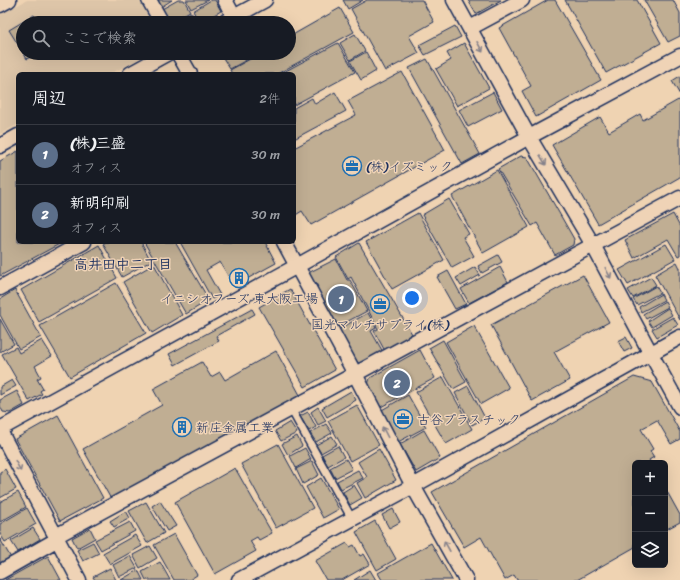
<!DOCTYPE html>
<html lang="ja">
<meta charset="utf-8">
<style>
body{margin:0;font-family:Sriracha,"Klee One",sans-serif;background:#242831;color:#f1f3f6}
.controls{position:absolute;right:12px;bottom:12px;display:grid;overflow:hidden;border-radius:6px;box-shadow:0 4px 16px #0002}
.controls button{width:36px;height:36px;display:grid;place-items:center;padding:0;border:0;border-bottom:1px solid #363941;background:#171b24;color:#f1f3f6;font:20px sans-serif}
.you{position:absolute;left:412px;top:298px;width:14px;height:14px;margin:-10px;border:3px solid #fff;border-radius:50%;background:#1a73e8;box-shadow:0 0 0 6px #1a73e833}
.badge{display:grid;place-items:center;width:26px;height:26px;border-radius:50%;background:#2563eb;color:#fff;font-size:13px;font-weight:700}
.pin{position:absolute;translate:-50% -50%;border:2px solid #fff;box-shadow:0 1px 4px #0006}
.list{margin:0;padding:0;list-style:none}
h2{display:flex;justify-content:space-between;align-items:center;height:52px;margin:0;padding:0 16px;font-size:17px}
h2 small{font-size:13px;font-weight:400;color:#9ea1a6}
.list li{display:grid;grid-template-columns:26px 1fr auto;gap:12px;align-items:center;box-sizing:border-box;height:60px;padding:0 16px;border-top:1px solid #363941}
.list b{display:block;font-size:15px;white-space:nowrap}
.list p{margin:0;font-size:13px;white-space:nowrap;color:#9ea1a6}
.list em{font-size:13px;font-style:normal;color:#9ea1a6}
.icon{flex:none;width:22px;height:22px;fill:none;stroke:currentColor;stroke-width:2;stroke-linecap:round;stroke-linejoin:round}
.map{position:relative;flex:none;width:680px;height:580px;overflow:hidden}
.search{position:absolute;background:#171b24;box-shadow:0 4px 16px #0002;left:16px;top:16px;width:280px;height:44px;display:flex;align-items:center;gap:10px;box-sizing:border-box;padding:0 14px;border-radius:22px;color:#9ea1a6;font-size:15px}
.panel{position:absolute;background:#171b24;box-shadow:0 4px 16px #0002;left:16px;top:72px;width:280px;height:172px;border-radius:6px}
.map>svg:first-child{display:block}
.built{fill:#ddc5a8}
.building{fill:#c0ae93;stroke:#1b2f5e}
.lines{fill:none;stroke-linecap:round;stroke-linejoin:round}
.lane-casing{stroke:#1b2f5e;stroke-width:10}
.street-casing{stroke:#1b2f5e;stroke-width:17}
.lane{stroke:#efd3b6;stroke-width:7}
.street{stroke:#efd3b6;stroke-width:14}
.oneway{stroke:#85818a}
.labels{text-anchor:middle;stroke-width:3;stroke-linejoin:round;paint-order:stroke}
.poi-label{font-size:13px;fill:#1b2f5e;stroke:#efd3b6;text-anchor:start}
.neighbourhood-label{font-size:14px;font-weight:bold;fill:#1b2f5e;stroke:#efd3b6}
</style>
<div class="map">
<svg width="680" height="580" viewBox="0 0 680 580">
<rect width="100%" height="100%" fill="#efd3b2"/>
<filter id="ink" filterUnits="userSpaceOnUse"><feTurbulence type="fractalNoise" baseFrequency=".025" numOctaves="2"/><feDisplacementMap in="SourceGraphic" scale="8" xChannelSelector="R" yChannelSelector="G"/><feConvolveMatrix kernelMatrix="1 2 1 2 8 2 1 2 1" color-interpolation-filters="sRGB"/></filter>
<g filter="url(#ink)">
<path class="built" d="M27 0H139L152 23H23V53H149L110 74H18V124L0 134V15Z"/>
<path class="building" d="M157 0H172L161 7Z
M178 0H184L190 11 170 22 162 9Z
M186 0H208L191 9Z
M211 0H215L221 11 200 23 193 11Z
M343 0H363L348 9Z
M367 0H422L434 22 409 36 419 53 385 71 351 9Z
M468 0H501L476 14Z
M548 0H555L601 80 536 117 522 91 531 86 499 28Z
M565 0H637L661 43 606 73Z
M644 0H673L680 13V36L668 42Z
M340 8 354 32 277 74H232L230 70 261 53H289V37Z
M191 12 197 23H172Z
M34 15 39 23H23V53H37L27 59 9 30Z
M455 26 461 37 425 55 419 45Z
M355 34 365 51 350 60 340 43Z
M338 43 355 72 294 105V74H280Z
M464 43 489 88 457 106 436 69 451 60 447 53Z
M366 52 376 71 361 80 350 61Z
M220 53H250L252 57 230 69Z
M427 59 480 154 462 164 409 68Z
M402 72 445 150 311 225 302 211 294 216V148L356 115 348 101Z
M680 76V95L672 81Z
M335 92 346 111 294 139V108L312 98 315 104Z
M493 92 502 109 468 127 459 110Z
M680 99V177L598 224 552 145 600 117 609 132 640 114 643 120Z
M18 151V242H63L0 276V161Z
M521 156 527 157 574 239 573 245 555 255 537 223 532 226 498 169Z
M497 170 529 227 483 253 452 196Z
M449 199 469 234 463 237 474 256 452 268 422 215Z
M418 213 444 260 392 289 366 242Z
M673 214 680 227V255L678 256 668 239 634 258 625 240Z
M106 242H141L151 261 122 277 103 244Z
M144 242H175L209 300 186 314Z
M180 242H265L276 263 234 286 220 262 206 270 220 295 212 299Z
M359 243 412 334 385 351 374 331 378 329 351 277 348 279 336 257Z
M666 244 675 259 628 285 619 270Z
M99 245 117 278 39 322 21 290Z
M498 255 502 262 482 273 478 266Z
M336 259 347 280H350L367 311 337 327 316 287H318L316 283 311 285 308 276 310 272Z
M677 262 680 268V320L655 275Z
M154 264 182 315 152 333 123 282Z
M475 267 480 275 461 286 456 278Z
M500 267 508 282 469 303 461 289Z
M448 271 466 304 455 309 437 277Z
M583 275 609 322 554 352 570 380 532 401 491 325Z
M651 277 656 285 633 298 628 290Z
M116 283 146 333 70 377 40 326Z
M656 286 660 293 637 305 633 299Z
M290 289 335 370 305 387 259 307Z
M15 290 41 337 19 349 0 315V299Z
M661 294 664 300 641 312 639 307Z
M665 301 668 307 646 319 643 314Z
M668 308 672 315 652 327 648 321Z
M252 309 255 314 216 336 219 341 175 365 169 354Z
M368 313 376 328 371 331 383 352 359 365 339 329Z
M673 317 678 325 657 337 652 329Z
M0 319 14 344 0 352Z
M474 326 509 388 481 404 446 342Z
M626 337 632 348 624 352 618 341Z
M42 340 52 356 35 366 41 377 37 379 43 389 40 391 42 394 29 401 2 354 16 347 19 353Z
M443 340 466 382 453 389 429 348Z
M420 350 435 378 379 408 367 388 370 378Z
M276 351 300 395 112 501 83 449 162 405 153 389 202 362 211 377 220 372 225 380Z
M443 377 472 429 446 444 416 392Z
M634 377 652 382 680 432V439L671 444 657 420 641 429 653 449 650 451 654 457 649 460 651 463H635V547L577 580H517L514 575 505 580 481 537 464 547 432 492Z
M12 380 16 386 0 395V387Z
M468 386 485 418 472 425 455 393Z
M17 391 24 405 10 413 3 412 0 406V400Z
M351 391 356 400 327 417 322 408Z
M408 395 426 427 398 442 380 411Z
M357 405 379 445 350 461 328 421Z
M318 407 326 421 318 425 311 412Z
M308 412 316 427 309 431 300 416Z
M58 415 103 498 60 521 15 439Z
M290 422 297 433 281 441 275 431Z
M326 424 332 433 316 442 310 433Z
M424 430 440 458 416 472 400 444Z
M297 436 302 446 288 455 282 444Z
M332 436 337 444 321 453 316 445Z
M278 444 313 508 276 528 241 464Z
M338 446 344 457 328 466 322 455Z
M305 448 311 459 296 468 290 456Z
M379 449 396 480 365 498 357 483 367 477 358 462Z
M346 459 352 469 335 478 330 468Z
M312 461 319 475 303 484 296 469Z
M235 468 272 533 259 540 257 537 250 541 256 551 215 574 175 502Z
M5 469 16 489 0 498V472Z
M358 470 363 478 341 489 337 481Z
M321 478 339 509 323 518 306 487Z
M354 485 362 498 350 505 343 492Z
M665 488 680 515V522L665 530Z
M18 492 26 507 0 522V502Z
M160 501 176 526 167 531 152 506Z
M146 502 164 533 147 543 129 511Z
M27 508 36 524 5 542 0 534V524Z
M393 509 400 522 389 528 382 515Z
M126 511 130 518 114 527 110 521Z
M375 521 396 559 377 570 356 532Z
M130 522 135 531 101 550 95 540Z
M33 528 40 539 18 552 11 541Z
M90 528 95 538 77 548 72 538Z
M174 534 197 575 189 580H174L154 545Z
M135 535 142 546 110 564 103 553Z
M0 539 11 558 0 564Z
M93 542 99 553 83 561 77 550Z
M347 543 350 547 354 545 360 556 364 554 370 564 342 580H326L315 561Z
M431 543 452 580H382L378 573Z
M150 546 157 558 140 568 133 555Z
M48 556 61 580H5Z
M130 556 137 568 119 577 113 565Z
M160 562 170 580H146L142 572Z
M110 568 116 580H95L93 577Z
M138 570 143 580H121Z
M370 570 376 580H354Z"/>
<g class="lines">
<defs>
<path id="lane" d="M291 409 352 519"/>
<path id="street" d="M149 0 162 23
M225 0 234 17
M454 0 529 137 593 245 651 354 680 407
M0 5 9 0
M223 23 265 0
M470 28 522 0
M178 53 190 74
M130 74 168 53
M0 146 18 136
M284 242 355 374 413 486 466 580
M0 288 84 242
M0 429 297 266 529 137 680 56
M0 431 79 580
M56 536 680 198
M0 572 58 539
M239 580 413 486 680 337"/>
</defs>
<use href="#lane" class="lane-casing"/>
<use href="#street" class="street-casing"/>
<use href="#lane" class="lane"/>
<use href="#street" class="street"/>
</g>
<defs><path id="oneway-shaft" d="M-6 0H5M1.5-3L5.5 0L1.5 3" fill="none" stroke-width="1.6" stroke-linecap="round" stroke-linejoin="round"/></defs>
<g class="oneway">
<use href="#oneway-shaft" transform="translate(480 47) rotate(61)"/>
<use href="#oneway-shaft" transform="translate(543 160) rotate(59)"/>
<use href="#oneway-shaft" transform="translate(608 273) rotate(62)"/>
<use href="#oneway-shaft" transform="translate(385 432) rotate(-117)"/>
<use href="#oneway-shaft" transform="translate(18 466) rotate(62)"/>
<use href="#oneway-shaft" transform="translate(447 546) rotate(-119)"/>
</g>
</g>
<defs>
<symbol id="office-ring" viewBox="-11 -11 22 22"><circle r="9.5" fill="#efd3b6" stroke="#1f6fb2" stroke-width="1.5"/><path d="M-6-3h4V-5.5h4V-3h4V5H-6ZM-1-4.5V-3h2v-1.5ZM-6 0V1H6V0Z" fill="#1f6fb2"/></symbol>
<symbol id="building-ring" viewBox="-11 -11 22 22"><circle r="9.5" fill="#efd3b6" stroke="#1f6fb2" stroke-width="1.5"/><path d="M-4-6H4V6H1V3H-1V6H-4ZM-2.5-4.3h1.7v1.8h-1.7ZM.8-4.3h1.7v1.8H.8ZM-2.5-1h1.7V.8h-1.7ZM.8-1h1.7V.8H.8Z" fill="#1f6fb2"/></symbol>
</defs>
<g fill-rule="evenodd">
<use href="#office-ring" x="341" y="155" width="22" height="22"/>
<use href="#building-ring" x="228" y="267" width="22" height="22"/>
<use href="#office-ring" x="369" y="293" width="22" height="22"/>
<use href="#office-ring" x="392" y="408" width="22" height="22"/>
<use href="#building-ring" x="171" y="416" width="22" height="22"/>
</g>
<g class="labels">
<g class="poi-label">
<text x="366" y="171">(株)イズミック</text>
<text x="239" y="303" text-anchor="middle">イニシオフーズ 東大阪工場</text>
<text x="380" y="329" text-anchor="middle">国光マルチサプライ(株)</text>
<text x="417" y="424">古谷プラスチック</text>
<text x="196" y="432">新庄金属工業</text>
</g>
<g class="neighbourhood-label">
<text x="123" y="269">高井田中二丁目</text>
</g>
</g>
</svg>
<div class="controls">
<button>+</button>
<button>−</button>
<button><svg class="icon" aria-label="layers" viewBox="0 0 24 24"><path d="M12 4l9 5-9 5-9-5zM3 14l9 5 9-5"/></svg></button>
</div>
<div class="you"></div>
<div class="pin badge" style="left:341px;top:299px;background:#5c6f8a">1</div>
<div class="pin badge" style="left:397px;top:383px;background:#5c6f8a">2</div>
<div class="search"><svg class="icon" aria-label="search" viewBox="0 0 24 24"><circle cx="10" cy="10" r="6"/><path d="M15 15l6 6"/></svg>ここで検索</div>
<section class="panel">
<h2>周辺<small>2件</small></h2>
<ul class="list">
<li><span class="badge" style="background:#5c6f8a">1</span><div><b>(株)三盛</b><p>オフィス</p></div><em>30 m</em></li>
<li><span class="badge" style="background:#5c6f8a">2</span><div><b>新明印刷</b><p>オフィス</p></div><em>30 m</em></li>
</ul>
</section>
</div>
